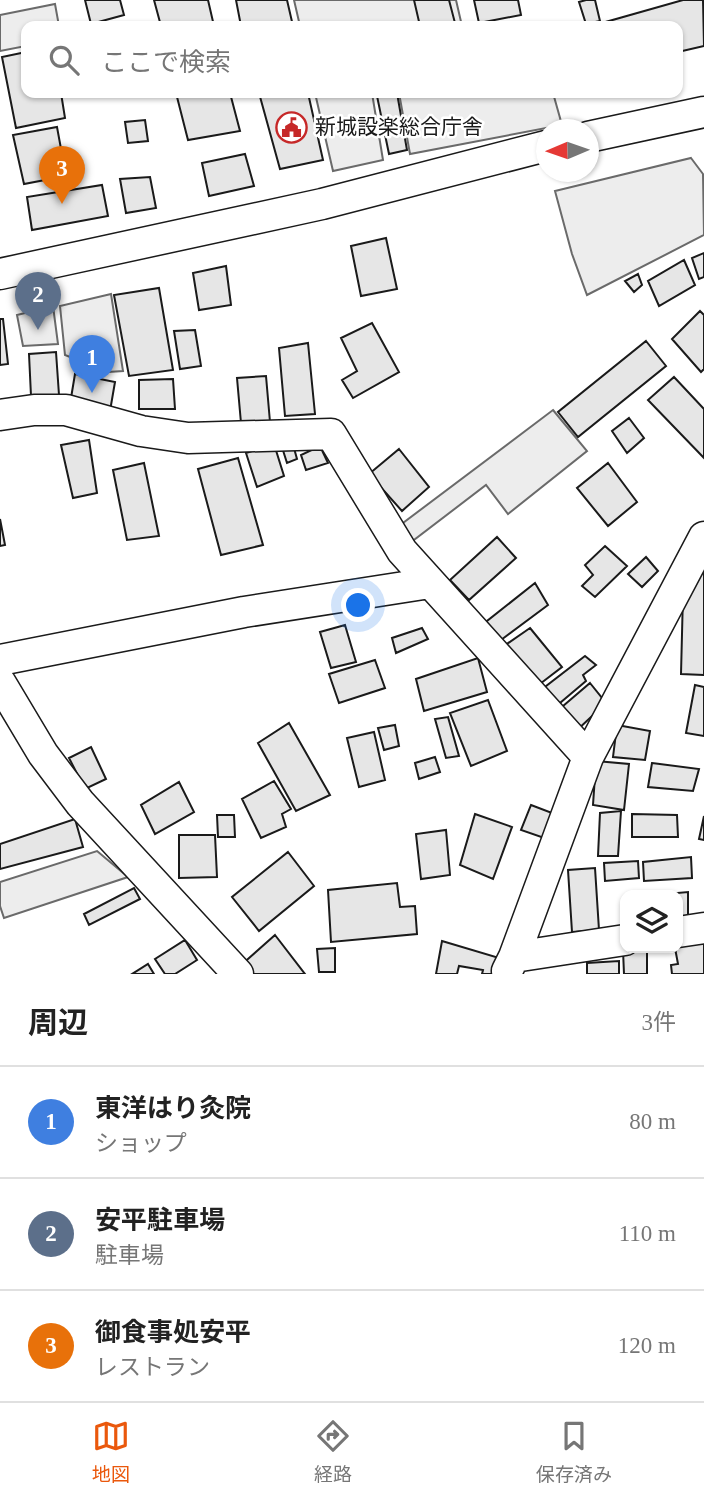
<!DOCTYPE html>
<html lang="ja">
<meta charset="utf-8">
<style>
body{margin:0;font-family:"Times New Roman","Noto Sans JP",serif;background:#f6f6f6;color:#222}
.controls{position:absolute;right:21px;bottom:21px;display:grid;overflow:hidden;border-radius:14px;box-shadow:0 2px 5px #0004}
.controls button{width:63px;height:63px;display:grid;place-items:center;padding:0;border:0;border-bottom:2px solid #e0e0e0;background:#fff;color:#222;font:35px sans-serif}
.compass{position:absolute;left:536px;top:119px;width:63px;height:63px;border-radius:50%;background:#fff;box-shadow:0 2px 5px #0004;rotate:268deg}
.you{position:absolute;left:359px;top:606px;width:24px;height:24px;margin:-18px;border:5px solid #fff;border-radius:50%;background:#1a73e8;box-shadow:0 0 0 10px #1a73e833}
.badge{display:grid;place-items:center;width:46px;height:46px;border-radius:50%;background:#ea580c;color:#fff;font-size:23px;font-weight:700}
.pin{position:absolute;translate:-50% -58px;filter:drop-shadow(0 2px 4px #0008)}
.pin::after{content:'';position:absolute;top:37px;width:24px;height:21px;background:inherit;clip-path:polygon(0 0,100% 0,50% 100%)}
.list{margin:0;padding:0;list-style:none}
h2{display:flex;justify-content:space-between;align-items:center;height:91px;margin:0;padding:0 28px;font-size:30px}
h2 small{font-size:23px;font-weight:400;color:#767676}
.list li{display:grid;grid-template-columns:46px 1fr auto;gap:21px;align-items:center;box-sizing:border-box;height:112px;padding:0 28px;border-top:2px solid #e0e0e0}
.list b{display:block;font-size:26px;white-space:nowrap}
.list p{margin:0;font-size:23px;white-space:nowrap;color:#767676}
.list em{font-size:23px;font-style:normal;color:#767676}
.icon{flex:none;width:38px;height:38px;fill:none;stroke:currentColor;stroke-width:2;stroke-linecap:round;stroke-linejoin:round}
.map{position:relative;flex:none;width:704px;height:974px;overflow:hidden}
.search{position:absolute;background:#fff;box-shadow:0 2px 5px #0004;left:21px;right:21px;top:21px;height:77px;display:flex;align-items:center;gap:18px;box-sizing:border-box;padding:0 24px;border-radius:14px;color:#767676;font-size:26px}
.sheet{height:427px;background:#fff}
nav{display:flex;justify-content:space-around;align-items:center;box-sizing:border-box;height:98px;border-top:2px solid #e0e0e0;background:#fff;font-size:19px;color:#767676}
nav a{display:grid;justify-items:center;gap:4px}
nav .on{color:#ea580c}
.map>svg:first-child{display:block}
.parking{fill:#ededed;stroke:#6a6a6a;stroke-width:2}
.building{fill:#e6e6e6;stroke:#1a1a1a;stroke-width:2}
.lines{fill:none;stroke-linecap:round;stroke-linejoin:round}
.minor-casing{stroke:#1a1a1a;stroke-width:33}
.minor{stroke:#fff;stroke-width:30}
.labels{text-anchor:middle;stroke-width:5;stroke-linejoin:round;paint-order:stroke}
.poi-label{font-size:21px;fill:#1a1a1a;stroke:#fff;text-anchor:start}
</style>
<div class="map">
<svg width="704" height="974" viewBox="0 0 704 974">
<rect width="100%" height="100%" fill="#fff"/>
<path class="parking" d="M294 0H456L462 26H300Z
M55 4 59 26H26V46L0 51V15Z
M315 93H372L383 160 333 171Z
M399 93H553L562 125 410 154Z
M691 158 703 174 704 235 587 295 572 254 555 191Z
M111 294 123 371 108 372 65 355 60 306Z
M53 306 58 344 23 346 17 315Z
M553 410 587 451 508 514 486 485 406 546 395 529Z
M97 851 128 877 4 918 0 906V882Z"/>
<path class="building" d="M85 0H120L124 15 91 24Z
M154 0H208L214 26H161Z
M236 0H287L293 26H241Z
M414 0H449L455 23 420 26Z
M474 0H518L521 15 479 23Z
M586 0H595L600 21 586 24 579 2Z
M683 0H703L704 46 678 52V26H603L602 23Z
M26 52V93H61L65 118 16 128 2 57Z
M176 93H230L240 131 188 140Z
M259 93H308L323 160 280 169Z
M386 93H397L407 150 389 154 377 96Z
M145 120 148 141 128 143 125 122Z
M57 127 66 176 24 184 13 135Z
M245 154 254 186 209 196 202 163Z
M150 177 156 208 126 213 120 179Z
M102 185 108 216 32 230 27 197Z
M386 238 397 289 361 296 351 246Z
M704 253V277L699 279 692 258Z
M684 260 695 285 659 306 648 281Z
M226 266 231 305 199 310 193 273Z
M638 274 642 285 634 292 625 281Z
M159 288 173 370 129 376 114 295Z
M700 311 704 315V369L701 372 672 339Z
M0 319H3L8 364 0 365Z
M372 323 399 372 353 398 342 380 357 371 341 338Z
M195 330 201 366 180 369 174 331Z
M646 341 666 366 578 437 558 412Z
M308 343 315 414 285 416 279 348Z
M56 352 59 395 31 396 29 354Z
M75 374 115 382 110 411 70 404Z
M266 376 270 422 241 423 237 378Z
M674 377 704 409V458L648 400Z
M173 379 175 409H139V380Z
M629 418 644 438 627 453 612 431Z
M89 440 97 493 73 498 61 445Z
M292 441 297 459 287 463 281 444Z
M274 444 284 476 257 487 246 453Z
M320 446 328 463 306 470 301 455Z
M399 449 429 487 402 511 369 474Z
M238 458 263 545 221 555 198 469Z
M144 463 159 536 127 540 113 470Z
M608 463 637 502 608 526 577 488Z
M0 519 5 545 0 546Z
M497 537 516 558 469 600 450 580Z
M605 546 627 566 595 597 582 586 593 575 585 565Z
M646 557 658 571 642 587 628 574Z
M695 568 704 569V675L681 674 683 594Z
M535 583 548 605 497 643 482 625Z
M345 625 356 662 331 668 320 632Z
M422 628 428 639 396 653 392 638Z
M530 628 562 667 536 687 501 648Z
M585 656 596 665 583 675 586 681 554 708 541 690Z
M478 658 487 692 424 711 416 679Z
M375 660 385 688 339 703 329 674Z
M590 683 606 703 575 732 556 712Z
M695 685 704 687V736L686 733Z
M488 700 507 751 471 766 450 713Z
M448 717 459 756 446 758 435 719Z
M289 723 330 795 296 811 258 743Z
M395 725 399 746 384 750 378 728Z
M617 725 650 731 645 760 613 757Z
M374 732 385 780 359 787 347 738Z
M91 747 106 779 85 789 69 758Z
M435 757 440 772 419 779 415 763Z
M596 761 629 764 624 810 593 805Z
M652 763 699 769 693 791 648 787Z
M274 781 291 809 282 814 286 827 261 838 242 799Z
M179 782 194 812 155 834 141 805Z
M531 805 560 816 550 840 521 830Z
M621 811 618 856H598L600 813Z
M475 814 512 827 493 879 460 865Z
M632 814 677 815 678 837H632Z
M217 815H234L235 837H218Z
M704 816V840L699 839Z
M75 819 83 847 0 869V844Z
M446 830 450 875 421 879 416 834Z
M179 835H215L217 877 179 878Z
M288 852 314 886 259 931 232 897Z
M691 857 692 878 644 881 643 862Z
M638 861 639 878 605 881 604 863Z
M595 868 599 930 572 932 568 870Z
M397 883 400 907 415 906 417 934 331 942 328 890Z
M134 888 140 899 89 925 84 914Z
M688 892V916H678V895L666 894Z
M275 935 305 974H248L240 966Z
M704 936V974H672L671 965 678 964 675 948H678V940Z
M185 940 197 960 175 974H165L155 959Z
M442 941 506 960 498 974H482L483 970 459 966 457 974H436Z
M335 948V972H319L317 949Z
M647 949V974H624L623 950Z
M619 961V974H587V963Z
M148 964 154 974H132Z"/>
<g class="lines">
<defs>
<path id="minor" d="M588 137 704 112
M0 274 322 204 546 146
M0 415 34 410H66L141 431 188 438 331 434 402 551 588 757
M0 660 244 612 430 583
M0 682 43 754 80 803 238 974
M678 932 704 928
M514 957 588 757 704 537
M507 971 514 957 625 940"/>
</defs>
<use href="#minor" class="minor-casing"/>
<use href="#minor" class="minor"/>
</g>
<defs>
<symbol id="civic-ring" viewBox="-11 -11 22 22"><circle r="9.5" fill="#fff" stroke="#c62828" stroke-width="1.5"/><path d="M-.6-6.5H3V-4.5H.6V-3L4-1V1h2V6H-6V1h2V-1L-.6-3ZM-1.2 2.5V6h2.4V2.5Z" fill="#c62828"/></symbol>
</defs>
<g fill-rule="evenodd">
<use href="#civic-ring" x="274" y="110" width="35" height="35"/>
</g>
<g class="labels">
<g class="poi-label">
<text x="315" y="134">新城設楽総合庁舎</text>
</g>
</g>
</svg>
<div class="controls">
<button><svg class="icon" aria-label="layers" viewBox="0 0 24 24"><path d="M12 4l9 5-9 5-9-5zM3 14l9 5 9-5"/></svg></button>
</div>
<svg class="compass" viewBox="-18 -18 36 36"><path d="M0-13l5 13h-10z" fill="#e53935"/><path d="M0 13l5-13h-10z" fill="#767676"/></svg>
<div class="you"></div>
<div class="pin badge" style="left:92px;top:393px;background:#3f7fe0">1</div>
<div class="pin badge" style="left:38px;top:330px;background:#5c6f8a">2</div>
<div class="pin badge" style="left:62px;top:204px;background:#e8710a">3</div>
<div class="search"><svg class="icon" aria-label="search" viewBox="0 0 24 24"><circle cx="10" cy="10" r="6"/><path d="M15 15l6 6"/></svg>ここで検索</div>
</div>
<section class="sheet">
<h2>周辺<small>3件</small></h2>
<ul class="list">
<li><span class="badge" style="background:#3f7fe0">1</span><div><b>東洋はり灸院</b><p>ショップ</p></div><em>80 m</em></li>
<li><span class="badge" style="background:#5c6f8a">2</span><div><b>安平駐車場</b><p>駐車場</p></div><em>110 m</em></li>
<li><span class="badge" style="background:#e8710a">3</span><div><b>御食事処安平</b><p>レストラン</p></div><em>120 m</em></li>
</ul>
</section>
<nav>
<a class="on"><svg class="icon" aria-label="map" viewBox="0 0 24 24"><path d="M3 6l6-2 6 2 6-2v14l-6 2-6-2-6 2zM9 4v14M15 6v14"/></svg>地図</a>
<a><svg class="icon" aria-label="directions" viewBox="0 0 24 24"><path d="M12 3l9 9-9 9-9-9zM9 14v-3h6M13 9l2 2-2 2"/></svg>経路</a>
<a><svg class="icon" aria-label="saved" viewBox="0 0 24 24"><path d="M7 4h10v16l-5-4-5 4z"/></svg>保存済み</a>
</nav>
